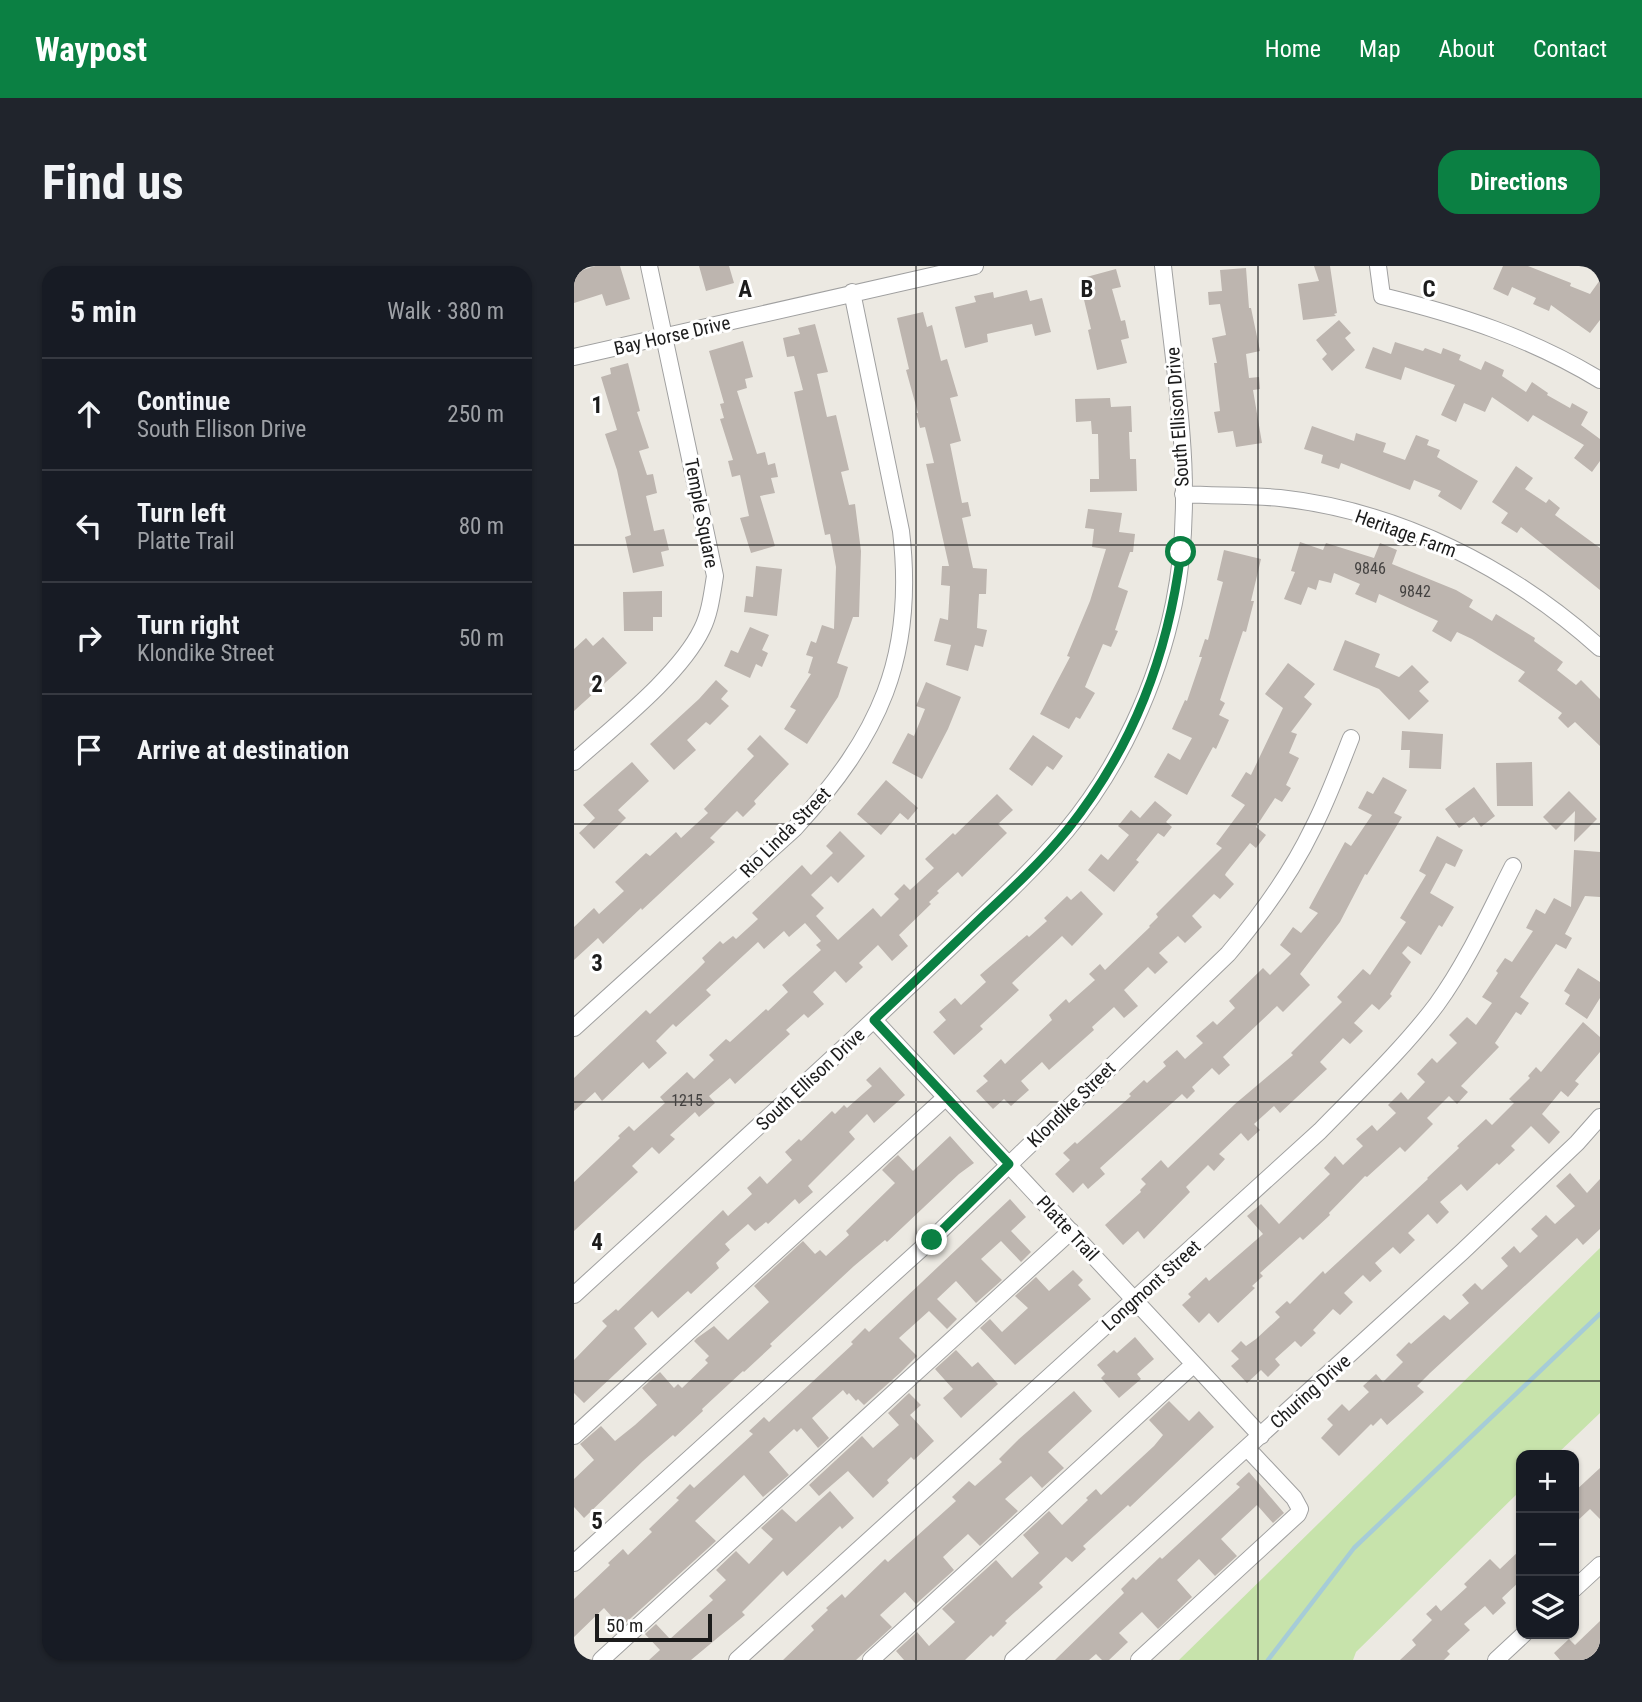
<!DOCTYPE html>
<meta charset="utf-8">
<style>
body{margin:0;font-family:"Roboto Condensed",sans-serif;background:#20242c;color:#f1f3f6}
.controls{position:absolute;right:21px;bottom:21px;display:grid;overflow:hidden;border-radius:14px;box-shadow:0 2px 5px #0004}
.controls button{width:63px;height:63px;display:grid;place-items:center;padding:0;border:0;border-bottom:2px solid #363941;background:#171b24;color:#f1f3f6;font:35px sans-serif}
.scale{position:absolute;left:21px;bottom:18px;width:117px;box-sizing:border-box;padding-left:7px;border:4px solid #1c1c1c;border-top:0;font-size:19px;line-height:24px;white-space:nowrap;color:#1c1c1c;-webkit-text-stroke:5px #fff;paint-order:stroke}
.stop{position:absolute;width:21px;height:21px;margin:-16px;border:5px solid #0b8043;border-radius:50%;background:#fff}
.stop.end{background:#0b8043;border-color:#fff;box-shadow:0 2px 7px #0008}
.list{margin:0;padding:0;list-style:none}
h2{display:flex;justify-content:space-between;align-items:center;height:91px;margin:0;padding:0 28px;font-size:30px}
h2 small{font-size:23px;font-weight:400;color:#9ea1a6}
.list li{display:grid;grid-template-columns:46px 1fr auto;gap:21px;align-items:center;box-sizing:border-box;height:112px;padding:0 28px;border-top:2px solid #363941}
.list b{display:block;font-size:26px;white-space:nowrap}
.list p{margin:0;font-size:23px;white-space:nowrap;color:#9ea1a6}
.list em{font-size:23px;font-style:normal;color:#9ea1a6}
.icon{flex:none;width:38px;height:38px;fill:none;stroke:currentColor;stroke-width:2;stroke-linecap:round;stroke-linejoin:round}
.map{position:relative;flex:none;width:1026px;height:1394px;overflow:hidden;border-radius:21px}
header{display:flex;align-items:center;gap:42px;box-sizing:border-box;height:98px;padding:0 35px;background:#0b8043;color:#fff}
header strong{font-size:33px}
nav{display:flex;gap:38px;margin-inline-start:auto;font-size:24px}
.intro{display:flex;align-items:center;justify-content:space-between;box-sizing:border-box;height:168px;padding:0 42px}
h1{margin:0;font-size:49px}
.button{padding:18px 32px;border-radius:21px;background:#0b8043;color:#fff;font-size:24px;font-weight:700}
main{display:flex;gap:42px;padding:0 42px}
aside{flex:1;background:#171b24;border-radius:21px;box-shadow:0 2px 5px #0004}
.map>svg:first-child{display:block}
.grass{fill:#c7e3ab}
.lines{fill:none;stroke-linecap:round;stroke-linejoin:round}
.stream{stroke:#a6ccd7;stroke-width:4.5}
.building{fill:#bdb5af}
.minor-casing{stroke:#a0a0a0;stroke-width:18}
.minor{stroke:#fff;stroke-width:16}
.route{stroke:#0b8043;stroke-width:9}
.grid{fill:none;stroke:#1c1c1c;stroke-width:2;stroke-opacity:0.55}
.labels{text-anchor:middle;stroke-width:6;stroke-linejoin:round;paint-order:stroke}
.number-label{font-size:16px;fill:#444241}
.street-label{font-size:19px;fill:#1c1c1c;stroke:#fff}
.grid-label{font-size:23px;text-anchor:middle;font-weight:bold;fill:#1c1c1c;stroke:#fff;stroke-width:6;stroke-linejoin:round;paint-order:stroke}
</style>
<header>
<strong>Waypost</strong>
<nav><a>Home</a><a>Map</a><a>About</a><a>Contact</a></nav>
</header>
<div class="intro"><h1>Find us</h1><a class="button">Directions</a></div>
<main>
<aside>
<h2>5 min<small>Walk · 380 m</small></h2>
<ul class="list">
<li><svg class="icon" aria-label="ahead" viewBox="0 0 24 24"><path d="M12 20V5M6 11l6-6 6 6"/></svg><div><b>Continue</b><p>South Ellison Drive</p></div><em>250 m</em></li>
<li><svg class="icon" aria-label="left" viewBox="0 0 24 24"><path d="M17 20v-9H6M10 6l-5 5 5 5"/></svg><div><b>Turn left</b><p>Platte Trail</p></div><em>80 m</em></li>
<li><svg class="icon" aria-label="right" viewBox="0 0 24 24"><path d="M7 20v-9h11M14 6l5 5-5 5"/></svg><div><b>Turn right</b><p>Klondike Street</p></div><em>50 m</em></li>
<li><svg class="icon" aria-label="arrive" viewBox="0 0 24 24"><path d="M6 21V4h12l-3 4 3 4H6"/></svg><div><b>Arrive at destination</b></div></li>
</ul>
</aside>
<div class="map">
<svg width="1026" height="1394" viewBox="0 0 1026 1394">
<rect width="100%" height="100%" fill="#ece9e2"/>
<path class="grass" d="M1026 982V1147L982 1189H947V1224L782 1386 779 1394H605Z"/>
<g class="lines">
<path class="stream" d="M694 1394 780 1282 1026 1048"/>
</g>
<path class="building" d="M21 0H46L56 33 32 40 28 28 0 37V7Z
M125 0H155L160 17 132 25Z
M740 0H756L763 47 760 48 762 50 729 54 724 18 745 15Z
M929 0H954L997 17 996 20 1016 28 1026 14V54L1016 67 977 39 975 45 959 38 962 32 938 21 934 30 919 23Z
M672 2 675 42H677L686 85 672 88 675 112 685 111 686 123 679 124 688 177 662 181 659 165 644 167 640 146 646 145 640 97H643L638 72 652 69 646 38 635 39 634 26 648 25 646 4Z
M542 3 547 21 538 23 547 55 551 54 555 72 547 74 553 97 523 104 514 64 517 63 505 13Z
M453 24 456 35 468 32 477 66 461 70 458 58 413 68 414 76 391 82 381 41 402 36 400 30 419 26 420 32Z
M349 46 353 61 358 59 367 95 373 93 384 130 376 132 387 175 376 178 388 237 394 236 397 250 388 252 399 302 413 303 412 328H405L403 362 413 364 409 381 401 379 394 405 372 399 377 379 360 375 366 352 374 354 376 320 367 319 368 300H375L352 198 360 197 351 161 346 162 342 147H344L332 104 335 103 323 52Z
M765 54 777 67 771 72 781 84 758 105 748 93 753 88 742 74Z
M241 58 254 106 243 108 253 151 262 149 275 204 267 206 275 239 281 238 287 285 285 351H279L263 397 274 401 264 431 233 478 210 463 222 444 216 441 237 408 234 407 239 391 232 389 237 375 242 377 248 359 260 363 262 301 256 268 251 269 220 126 229 124 220 90 213 91 209 72 226 68 224 62Z
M169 75 179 111 171 113 173 122 163 125 183 188 191 186 194 199 201 197 204 211 197 212 201 227 186 230 201 280 177 287 166 252 175 250 166 209 158 211 154 195 159 194 146 153 150 152 146 138 150 137 135 85Z
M821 76 849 85 851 82 867 88 869 82 887 89 885 94 907 104 911 95 930 104 928 110 952 126 958 116 974 127 973 129 996 142 998 137 1014 146 1007 159 1026 173V195L1018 206 1000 192 1010 179 959 149 954 156 918 131 911 146 890 137 882 156 867 149 881 119 831 101 827 114 791 102 799 81 817 88Z
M54 97 66 145 63 146 75 182 65 185 73 209 79 208 83 227 72 230 80 265 90 263 95 284 87 286 90 300 59 307 51 271 57 269 43 204 31 168 43 164 27 111 37 108 36 102Z
M536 132 537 141 557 140 558 166H555L556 193H562L563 225 516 226V213H525L524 168H518L517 155 502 156 501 133Z
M738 160 780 175 782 167 812 177 809 186 831 194 842 169 855 174 853 179 866 184 863 191 904 215 887 244 864 230 867 225 840 214 836 224 767 197 765 203 747 197 749 189 730 183Z
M942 200 959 212 951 223 972 237 975 233 986 242 981 249 1026 282V324L947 261 943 267 927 257 934 247 918 236Z
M514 243 548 247 545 266 561 268 559 286H556L544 321 554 325 541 364 544 365 537 381 529 378 511 421 521 427 506 453 502 451 495 463 466 448 496 391 493 390 516 335 532 283 518 281 520 263 511 262Z
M726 276 749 284 752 277 800 292 806 277 823 284 818 298 882 324 899 334 895 341 918 355 922 348 961 372 960 375 989 396 983 404 1002 419 1007 414 1026 433V480L1001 456 994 462 984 452 988 447 944 415 951 406 898 373 883 366 877 376 858 365 864 355 805 328 802 337 781 328 786 318 760 307 757 317 745 314 742 324 734 321 727 339 710 333 721 306 717 305Z
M650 284 687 293 677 335H680L672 366 669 365 646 434 651 437 645 449 655 454 642 483 639 481 613 529 580 511 594 487 606 494 618 472 598 463 611 434 613 435 628 391H625L631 373 634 374 649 316 643 314Z
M182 300 208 303 203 350 170 346 172 330 179 331Z
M88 325V351H79V365H50L49 326Z
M176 361 195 369 188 384 194 387 188 401 182 398 176 412 150 400 157 384 164 387Z
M29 371 53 397 0 445V383L12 372 19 380Z
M771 374 806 388 801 401 825 411 838 399 855 416 845 425 855 435 835 454 805 423 759 404Z
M714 397 741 418 730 431 738 438 717 466 723 468 715 487 725 492 712 519 717 522 708 536 701 532 682 561 692 569 682 582 676 577 652 607 651 609 660 618 646 633 640 628 618 650 628 661 611 677 604 670 585 687 594 696 581 708 574 701 550 724 564 740 550 752 540 741 518 761 520 764 475 804 468 796 447 815 455 824 437 840 430 833 419 843 402 825 414 815 409 810 427 793 431 798 478 754 475 749 492 733 495 737 521 714 515 708 526 698 531 704 576 661 575 660 584 651 582 648 648 582 642 578 671 539 657 530 672 506 677 509 709 442 691 428Z
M142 414 154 425 147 433 155 440 136 459 132 456 113 474 122 484 100 504 76 478 125 433Z
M352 416 387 431 374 463 348 513 318 497 334 467 340 470 351 443 342 440Z
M828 465 869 468 867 503 835 502 836 484H827Z
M186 469 215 498 180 535 182 538 169 551 163 545 136 572 141 576 68 644 67 642 29 678 24 672 0 694V661L20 642 25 648 50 625 41 616 72 587 76 590 102 566 107 572 134 547 130 543 180 490 173 483Z
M459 469 489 490 479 504 473 500 458 520 435 503Z
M58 496 75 515 44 544 52 552 20 583 5 567 21 552 9 539Z
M958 496 959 540H923L922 497Z
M809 511 833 524 820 547 828 551 793 609 791 608 766 656 726 708 736 719 709 746 703 740 649 791 656 799 645 809 638 802 618 821 621 825 613 833 608 828 526 902 531 908 514 923 509 917 499 927 481 908 496 894 489 887 501 876 503 878 557 830 555 828 570 814 573 817 592 800 589 796 603 784 611 793 629 777 622 770 639 755 643 759 661 742 655 735 689 702 696 709 717 688 706 679 719 661 727 667 744 647 735 642 771 576 777 580 798 549 784 542 793 525 799 528Z
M312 514 344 542 334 554 326 547 307 569 283 548Z
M900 521 921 550 907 561 900 551 885 562 871 543Z
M995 525 1023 553 1000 576 1001 545 982 564 969 551Z
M423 528 439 544 424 558 433 567 388 611 384 606 363 625 365 627 355 636 357 638 325 669 334 680 318 695 304 679 285 697 289 701 272 717 261 705 239 726 250 738 234 752 230 748 212 764 216 768 161 818 156 812 135 830 141 837 125 851 121 846 96 869 101 873 85 888 78 881 58 900 64 906 0 965V916L46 872 44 870 55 860 60 865 91 837 86 831 113 806 120 813 140 794 135 789 152 773 156 776 192 743 194 745 214 726 208 719 247 684 242 679 247 675 231 657 215 671 210 665 190 683 184 676 132 724 137 729 102 761 99 758 82 775 93 787 75 803 69 796 28 835 21 826 0 845V812L72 744 76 748 122 705 131 696 128 692 146 675 149 678 159 670 162 673 184 653 178 647 228 599 237 609 259 587 252 580 266 565 291 590 264 617 257 610 237 629 250 642 242 650 264 674 299 642 307 651 325 633 320 628 330 618 336 624 360 602 351 593 379 567 381 569Z
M581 535 598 549 592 556 598 561 590 571 584 567 562 594 565 596 540 626 514 604 527 588 534 594 555 569 544 560 557 544 566 552Z
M863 570 889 584 881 601 872 597 856 627 880 641 868 661 865 659 847 689 834 680 828 687 837 696 816 728 818 730 805 744 798 738 780 757 789 765 776 778 769 772 746 796 753 803 706 847 700 840 680 858 686 864 674 875 667 867 645 888 651 893 640 905 634 899 612 921 616 926 570 973 564 965 549 979 531 959 567 926 566 924 572 918 567 913 587 894 594 902 661 838 719 789 717 787 768 736 763 731 789 703 796 709 832 656 826 652 852 609 845 605Z
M1000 584 1026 586V631L1011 630 991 668 998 672 992 683 982 678 946 731 955 737 947 749 942 746 921 777 925 781 887 820 894 826 883 838 875 830 853 852 859 858 831 886 826 881 793 911 791 910 755 947 756 949 729 974 726 971 686 1007 689 1010 678 1020 681 1022 644 1057 635 1047 625 1057 608 1039 617 1031 614 1028 632 1011 635 1015 689 968 673 950 687 938 705 958 756 908 750 902 761 890 769 899 789 880 782 873 798 859 803 865 822 847 814 839 827 826 834 834 851 816 843 808 858 792 863 797 883 777 875 769 893 751 902 759 918 737 908 731 924 707 922 705 931 692 938 696 959 665 952 662 962 643 971 648 980 632 997 641Z
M507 625 529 648 498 680 488 670 438 717 445 724 406 760 409 763 380 789 359 766 372 754 365 746 381 732 387 739 412 716 406 709 453 669 455 671 473 655 470 652 493 630 497 634Z
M1004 702 1026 716V732L1013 753 991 738 996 729 990 725Z
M1009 756 1026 771V786L1001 815 1005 818 994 831 987 825 968 848 986 866 975 878 957 860 937 880 941 884 925 899 923 897 893 925 887 918 866 936 875 946 863 958 854 948 834 967 841 974 826 988 819 981 801 997 808 1005 796 1016 789 1009 770 1027 779 1036 766 1049 759 1043 739 1064 742 1067 727 1081 721 1075 701 1093 706 1099 694 1111 687 1104 673 1117 657 1100 665 1093 657 1085 667 1075 672 1080 682 1073 706 1051 701 1046 713 1035 716 1038 749 1005 751 1008 854 913 853 912 885 882 883 880 912 853 918 859 940 837 935 833 956 812 954 810 962 801 967 806Z
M306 801 331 829 300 857 293 848 275 866 281 873 234 920 239 926 225 938 221 933 194 958 192 956 181 965 174 958 151 978 156 984 142 997 145 1002 117 1028 114 1025 84 1052 78 1045 60 1062 73 1078 10 1137 0 1127V1094L33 1060 28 1055 42 1043 44 1045 149 944 154 950 178 928 173 922 186 910 193 918 218 894 211 886 225 873 227 875 258 845 261 848 270 839 273 842 298 820 292 814Z
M376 870 400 897 385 908 313 976 311 974 280 1000 196 1078 198 1080 170 1106 169 1105 128 1143 129 1145 101 1171 99 1169 69 1195 10 1252 0 1241V1213L20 1194 6 1178 27 1160 41 1175 61 1159 83 1139 68 1122 86 1106 100 1122 104 1118 108 1122 134 1097 131 1094 135 1090 120 1075 123 1072 140 1060 154 1074 195 1036 180 1020 229 975 241 988 246 984 252 990 275 969 272 965 321 917 308 904 315 897 324 889 339 905Z
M996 907 1013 927 1026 913V963L1009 979 1003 972 856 1107 843 1120 850 1126 839 1136 813 1159 807 1152 799 1160 797 1158 765 1190 747 1172 759 1159 753 1153 768 1138 775 1145 795 1126 789 1120 802 1108 809 1116 829 1096 822 1089 835 1076 837 1078 870 1049 876 1054 895 1037 888 1029 901 1017 908 1024 934 1000 927 992 940 980 946 987 964 970 957 963 972 949 981 958 1001 940 982 920Z
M436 933 452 951 437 965 457 986 447 996 427 975 407 993 428 1014 402 1037 382 1015 363 1033 383 1053 373 1063 355 1045 325 1072 343 1090 326 1107 290 1139 284 1133 282 1135 275 1127 273 1129 269 1124 238 1152 255 1172 244 1182 227 1162 223 1166 220 1163 195 1186 215 1209 189 1231 170 1209 121 1255 142 1275 47 1361 30 1342 0 1371V1333L36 1299 34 1297 49 1283 54 1289 78 1266 75 1263 105 1234 102 1232 116 1218 120 1222 179 1168 175 1165 190 1151 195 1156 279 1078 277 1076 291 1062 295 1066Z
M499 1004 509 1014 504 1019 517 1033 441 1099 406 1062 416 1053 428 1066 454 1042 441 1030 462 1011 475 1025Z
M561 1071 580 1093 563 1108 567 1113 545 1132 527 1112 531 1108 523 1099 540 1084 543 1087Z
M382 1084 398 1101 404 1096 424 1118 387 1152 369 1132 379 1123 361 1103Z
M500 1125 518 1145 474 1186 490 1202 468 1222 457 1210 431 1233 444 1245 406 1280 394 1268 369 1291 380 1304 342 1338 331 1326 306 1349 318 1361 282 1394H209L240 1364 237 1360 254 1344 252 1342 268 1328 271 1332 311 1293 314 1296 382 1235 378 1231 395 1215 401 1220 428 1196 425 1193 445 1173Z
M335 1127 347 1139 336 1149 360 1175 340 1194 337 1191 313 1214 315 1217 299 1232 274 1205 245 1230 235 1219 288 1170 299 1182 325 1159 314 1147Z
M595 1135 615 1155 625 1145 640 1161 556 1241 554 1239 509 1280 512 1283 498 1296 492 1291 465 1317 469 1321 431 1355 433 1357 419 1371 417 1369 391 1394H330L322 1385 343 1366 355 1380 381 1356 368 1343 422 1294 438 1312 465 1287 449 1269 475 1245 488 1259 514 1234 512 1232 522 1223 527 1229 580 1180 589 1169 575 1154Z
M1026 1202V1253L1016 1243 1000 1258V1226Z
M675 1206 710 1247 699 1257 683 1239 647 1273 663 1290 641 1310 625 1293 603 1314 618 1331 584 1363 568 1346 545 1367 554 1376 535 1394H528L522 1388 515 1394H481L550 1327 547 1323 559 1311 562 1314 586 1291 588 1293 666 1221 662 1218Z
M256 1225 280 1252 268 1263 266 1260 213 1310 209 1305 168 1346 171 1349 117 1394H75L86 1384 71 1368 82 1358 96 1373 139 1334 135 1330 152 1314 142 1304 162 1285 175 1298 199 1273 187 1262 208 1243 222 1256Z
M947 1283V1314L928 1332 932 1337 919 1349 911 1340 890 1358 896 1364 873 1385 876 1388 870 1394H826L842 1379 838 1374 858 1354 852 1348 862 1339 867 1345 893 1321 890 1318 916 1293 926 1303Z
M1026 1355V1390L1022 1394H986L980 1387 995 1373 1001 1379Z"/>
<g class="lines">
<defs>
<path id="minor" d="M804 0 808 30C886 49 957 72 1026 114
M0 91 401 0
M609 228C641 230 674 229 706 232 825 245 937 302 1026 382
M0 496C39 461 106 409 128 363 136 347 138 328 141 310L75 0
M300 754 687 1170
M0 762 221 562C305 470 342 392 327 265L278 26
M0 1029C88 949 176 868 263 788 304 750 344 712 384 674 421 639 459 604 492 565 546 500 583 419 600 337 623 226 601 110 589 0
M0 1170 372 831
M0 1297 358 973 654 688C687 649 717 608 739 562 754 533 765 502 777 472
M1000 1323 1026 1299
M27 1394 497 965
M163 1394 746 865C784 826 831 781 863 738 894 695 915 647 939 600
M297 1394 620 1098
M439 1394 888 986 1003 877 1026 851
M565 1394 724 1248 726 1243 720 1232 673 1182
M922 1394 950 1368"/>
</defs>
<use href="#minor" class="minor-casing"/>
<use href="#minor" class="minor"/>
</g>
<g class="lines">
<path class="route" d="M358 974 435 898 300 754C336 720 372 686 408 651 438 623 468 595 494 563 559 481 594 390 607 286"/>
</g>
<path class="grid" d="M342 0V1394M684 0V1394M0 279H1026M0 558H1026M0 836H1026M0 1115H1026"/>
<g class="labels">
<g class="number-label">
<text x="796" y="308">9846</text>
<text x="841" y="331">9842</text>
<text x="113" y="840">1215</text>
</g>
<g class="street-label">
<text transform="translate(98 69) rotate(-13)" y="7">Bay Horse Drive</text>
<text transform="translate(603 151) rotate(-94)" y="7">South Ellison Drive</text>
<text transform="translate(128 247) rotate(79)" y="7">Temple Square</text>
<text transform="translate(832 267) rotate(20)" y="7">Heritage Farm</text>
<text transform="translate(211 566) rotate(-45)" y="7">Rio Linda Street</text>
<text transform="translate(236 813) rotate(-43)" y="7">South Ellison Drive</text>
<text transform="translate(497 838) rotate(-44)" y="7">Klondike Street</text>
<text transform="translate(494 962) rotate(47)" y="7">Platte Trail</text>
<text transform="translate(577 1019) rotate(-42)" y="7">Longmont Street</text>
<text transform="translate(736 1125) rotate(-42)" y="7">Churing Drive</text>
</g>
</g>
<g class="grid-label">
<text x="171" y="31">A</text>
<text x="513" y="31">B</text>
<text x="855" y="31">C</text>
<text x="23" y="147">1</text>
<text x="23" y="426">2</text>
<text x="23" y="705">3</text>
<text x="23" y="984">4</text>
<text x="23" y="1263">5</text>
</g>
</svg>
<div class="controls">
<button>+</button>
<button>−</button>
<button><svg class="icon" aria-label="layers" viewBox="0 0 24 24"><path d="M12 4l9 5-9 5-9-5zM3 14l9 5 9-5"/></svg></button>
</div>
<div class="scale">50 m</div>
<div class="stop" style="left:607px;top:286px"></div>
<div class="stop end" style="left:358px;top:974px"></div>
</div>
</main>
